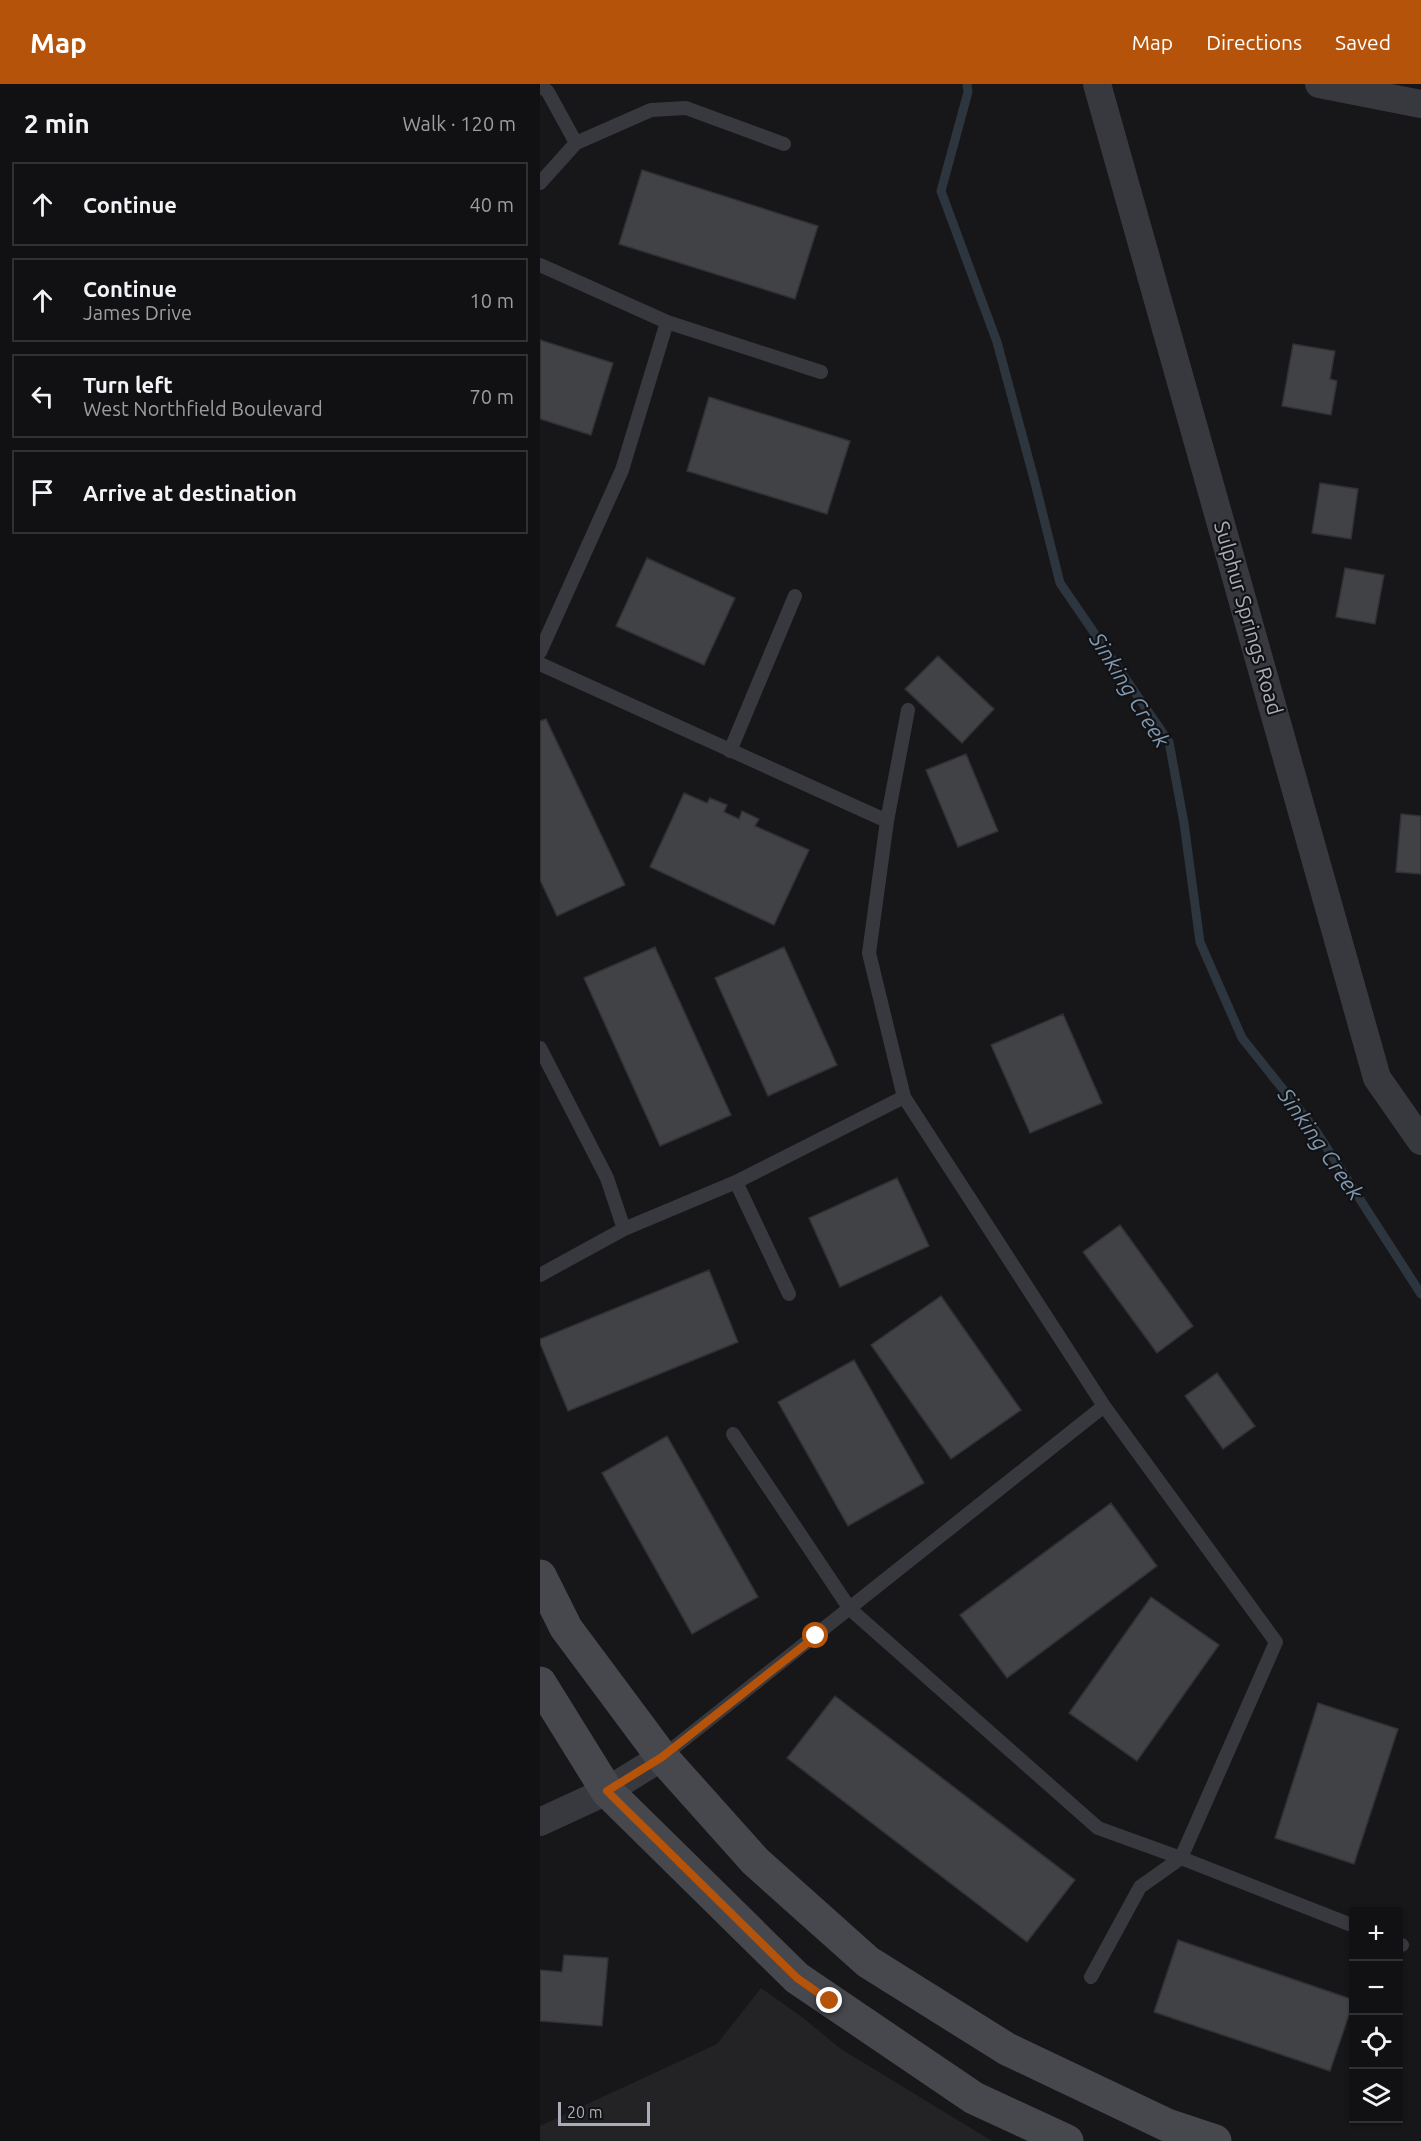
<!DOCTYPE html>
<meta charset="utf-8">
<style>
body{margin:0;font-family:Ubuntu,sans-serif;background:#1a1a1c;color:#f1f3f6}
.controls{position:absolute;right:18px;bottom:18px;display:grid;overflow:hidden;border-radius:0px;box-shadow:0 2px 4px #0004}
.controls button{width:54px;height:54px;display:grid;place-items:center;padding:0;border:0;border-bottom:2px solid #303133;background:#111113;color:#f1f3f6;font:30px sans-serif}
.scale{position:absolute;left:18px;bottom:15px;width:92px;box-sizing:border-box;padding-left:6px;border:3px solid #a9adb9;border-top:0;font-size:16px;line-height:21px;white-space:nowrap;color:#a9adb9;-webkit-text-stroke:4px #121214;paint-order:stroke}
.stop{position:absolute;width:18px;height:18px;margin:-14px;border:4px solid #b45309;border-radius:50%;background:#fff}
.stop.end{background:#b45309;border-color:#fff;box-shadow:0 2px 6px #0008}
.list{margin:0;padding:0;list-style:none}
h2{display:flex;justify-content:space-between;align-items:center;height:78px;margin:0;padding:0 24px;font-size:26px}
h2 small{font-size:20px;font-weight:400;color:#9c9da0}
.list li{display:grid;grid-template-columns:39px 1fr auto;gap:18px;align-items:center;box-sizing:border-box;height:84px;margin:0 12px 12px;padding:0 12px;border:2px solid #303133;border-radius:0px}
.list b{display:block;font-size:22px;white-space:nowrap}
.list p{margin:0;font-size:20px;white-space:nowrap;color:#9c9da0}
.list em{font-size:20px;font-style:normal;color:#9c9da0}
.icon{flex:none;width:33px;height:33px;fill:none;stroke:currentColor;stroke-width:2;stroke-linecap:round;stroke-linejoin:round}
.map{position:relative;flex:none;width:881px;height:2057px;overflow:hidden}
header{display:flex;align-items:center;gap:36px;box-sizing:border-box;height:84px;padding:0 30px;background:#b45309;color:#fff}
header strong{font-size:28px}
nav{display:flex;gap:33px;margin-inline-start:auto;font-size:21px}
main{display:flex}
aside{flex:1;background:#111113}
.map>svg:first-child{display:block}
.built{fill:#232326}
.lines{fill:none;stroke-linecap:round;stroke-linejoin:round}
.stream{stroke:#2d353e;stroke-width:9}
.building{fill:#414246;stroke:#313135;stroke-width:1.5}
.lane{stroke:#38393e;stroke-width:14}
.street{stroke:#38393e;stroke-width:28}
.secondary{stroke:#46484e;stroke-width:33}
.route{stroke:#b45309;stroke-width:8}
.labels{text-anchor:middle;stroke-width:4.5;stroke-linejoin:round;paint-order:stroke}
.street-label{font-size:21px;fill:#a9adb9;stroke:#121214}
.water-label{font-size:22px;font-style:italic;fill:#8099b4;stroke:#121214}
</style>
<header>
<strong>Map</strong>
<nav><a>Map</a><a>Directions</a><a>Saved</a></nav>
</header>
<main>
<aside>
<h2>2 min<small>Walk · 120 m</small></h2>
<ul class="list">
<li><svg class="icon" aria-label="ahead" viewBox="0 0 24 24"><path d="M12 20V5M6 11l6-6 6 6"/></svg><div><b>Continue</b></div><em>40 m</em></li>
<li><svg class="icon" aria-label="ahead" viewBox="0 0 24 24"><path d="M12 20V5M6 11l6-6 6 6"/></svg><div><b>Continue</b><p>James Drive</p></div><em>10 m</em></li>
<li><svg class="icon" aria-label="left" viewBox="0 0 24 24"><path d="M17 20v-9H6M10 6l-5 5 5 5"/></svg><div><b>Turn left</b><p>West Northfield Boulevard</p></div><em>70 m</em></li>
<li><svg class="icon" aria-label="arrive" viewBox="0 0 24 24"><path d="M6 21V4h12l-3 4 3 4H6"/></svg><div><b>Arrive at destination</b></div></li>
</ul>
</aside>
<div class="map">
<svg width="881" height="2057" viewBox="0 0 881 2057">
<rect width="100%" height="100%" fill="#171719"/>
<path class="built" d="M221 1904 262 1933 301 1965 452 2057H0V2042L177 1960Z"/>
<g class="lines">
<path class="stream" d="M427 0 428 8 401 107 457 258 494 395 520 499 629 658 644 739 660 858 702 954 774 1044 881 1210"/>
</g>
<path class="building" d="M102 86 278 142 255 215 79 160Z
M0 256 73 279 51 351 0 335Z
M753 260 795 267 790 295 797 297 791 331 742 322Z
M169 313 310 357 287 430 147 387Z
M780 399 818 405 811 455 772 449Z
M107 474 195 514 164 581 76 542Z
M805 484 844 491 835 540 796 533Z
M398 572 454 625 422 659 365 605Z
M6 635 85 801 17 832 0 796V637Z
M426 670 458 747 418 763 386 686Z
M144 709 167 719 170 714 187 721 184 728 199 735 202 727 219 735 215 742 269 766 234 841 110 783Z
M861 730 881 732V790L856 788Z
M115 863 191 1031 120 1062 44 894Z
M244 863 297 981 228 1012 175 894Z
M523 930 562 1019 490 1049 451 961Z
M357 1094 389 1162 300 1203 269 1134Z
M580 1141 653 1242 617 1269 543 1168Z
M169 1186 198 1258 28 1327 0 1259V1255Z
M401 1212 481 1326 411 1375 331 1261Z
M314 1276 384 1399 308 1442 238 1318Z
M677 1289 715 1342 683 1365 645 1312Z
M127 1352 218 1513 152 1550 62 1389Z
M571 1419 617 1482 467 1594 420 1531Z
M611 1513 679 1561 597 1677 529 1629Z
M295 1612 535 1796 487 1858 247 1674Z
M778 1619 858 1645 814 1780 735 1754Z
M638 1856 814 1916 790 1987 614 1928Z
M24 1871 68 1874 62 1942 0 1937V1886L22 1888Z"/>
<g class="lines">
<path class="lane" d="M0 1 8 8 36 59 111 26 146 24 244 60
M0 99 36 59
M0 181 127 238 82 386 0 568
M127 238 281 288
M0 580 347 737 329 869 364 1013 196 1098 84 1145 67 1094 0 964
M190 667 255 512
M347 737 368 626
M196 1098 249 1210
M0 1191 84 1145
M193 1350 310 1525 558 1744 641 1774 814 1842
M122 1673 564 1322 364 1013
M858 1860 862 1861
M551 1893 600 1803 641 1774 736 1558 564 1322"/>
<path class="street" d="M557 0 837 994 881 1057
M779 0 881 20
M0 1738 67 1707 122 1673"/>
<path class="secondary" d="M0 1492 26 1544 122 1673 215 1777 328 1878 467 1965 627 2041 675 2057
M0 1599 67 1707 257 1894 434 2014 527 2057"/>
</g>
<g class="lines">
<path class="route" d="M276 1552 122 1673 67 1707 257 1894 290 1917"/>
</g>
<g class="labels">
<g class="street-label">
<text transform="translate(708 534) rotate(74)" y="7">Sulphur Springs Road</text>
</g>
<g class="water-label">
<text transform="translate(590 606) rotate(58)" y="8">Sinking Creek</text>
<text transform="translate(781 1060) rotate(55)" y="8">Sinking Creek</text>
</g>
</g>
</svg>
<div class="controls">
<button>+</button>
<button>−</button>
<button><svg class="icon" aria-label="locate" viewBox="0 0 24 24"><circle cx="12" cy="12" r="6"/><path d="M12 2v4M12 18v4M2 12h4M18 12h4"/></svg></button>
<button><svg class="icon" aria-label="layers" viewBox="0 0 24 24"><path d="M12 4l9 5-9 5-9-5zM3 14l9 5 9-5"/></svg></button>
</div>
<div class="scale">20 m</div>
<div class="stop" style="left:276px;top:1552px"></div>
<div class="stop end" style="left:290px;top:1917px"></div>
</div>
</main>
